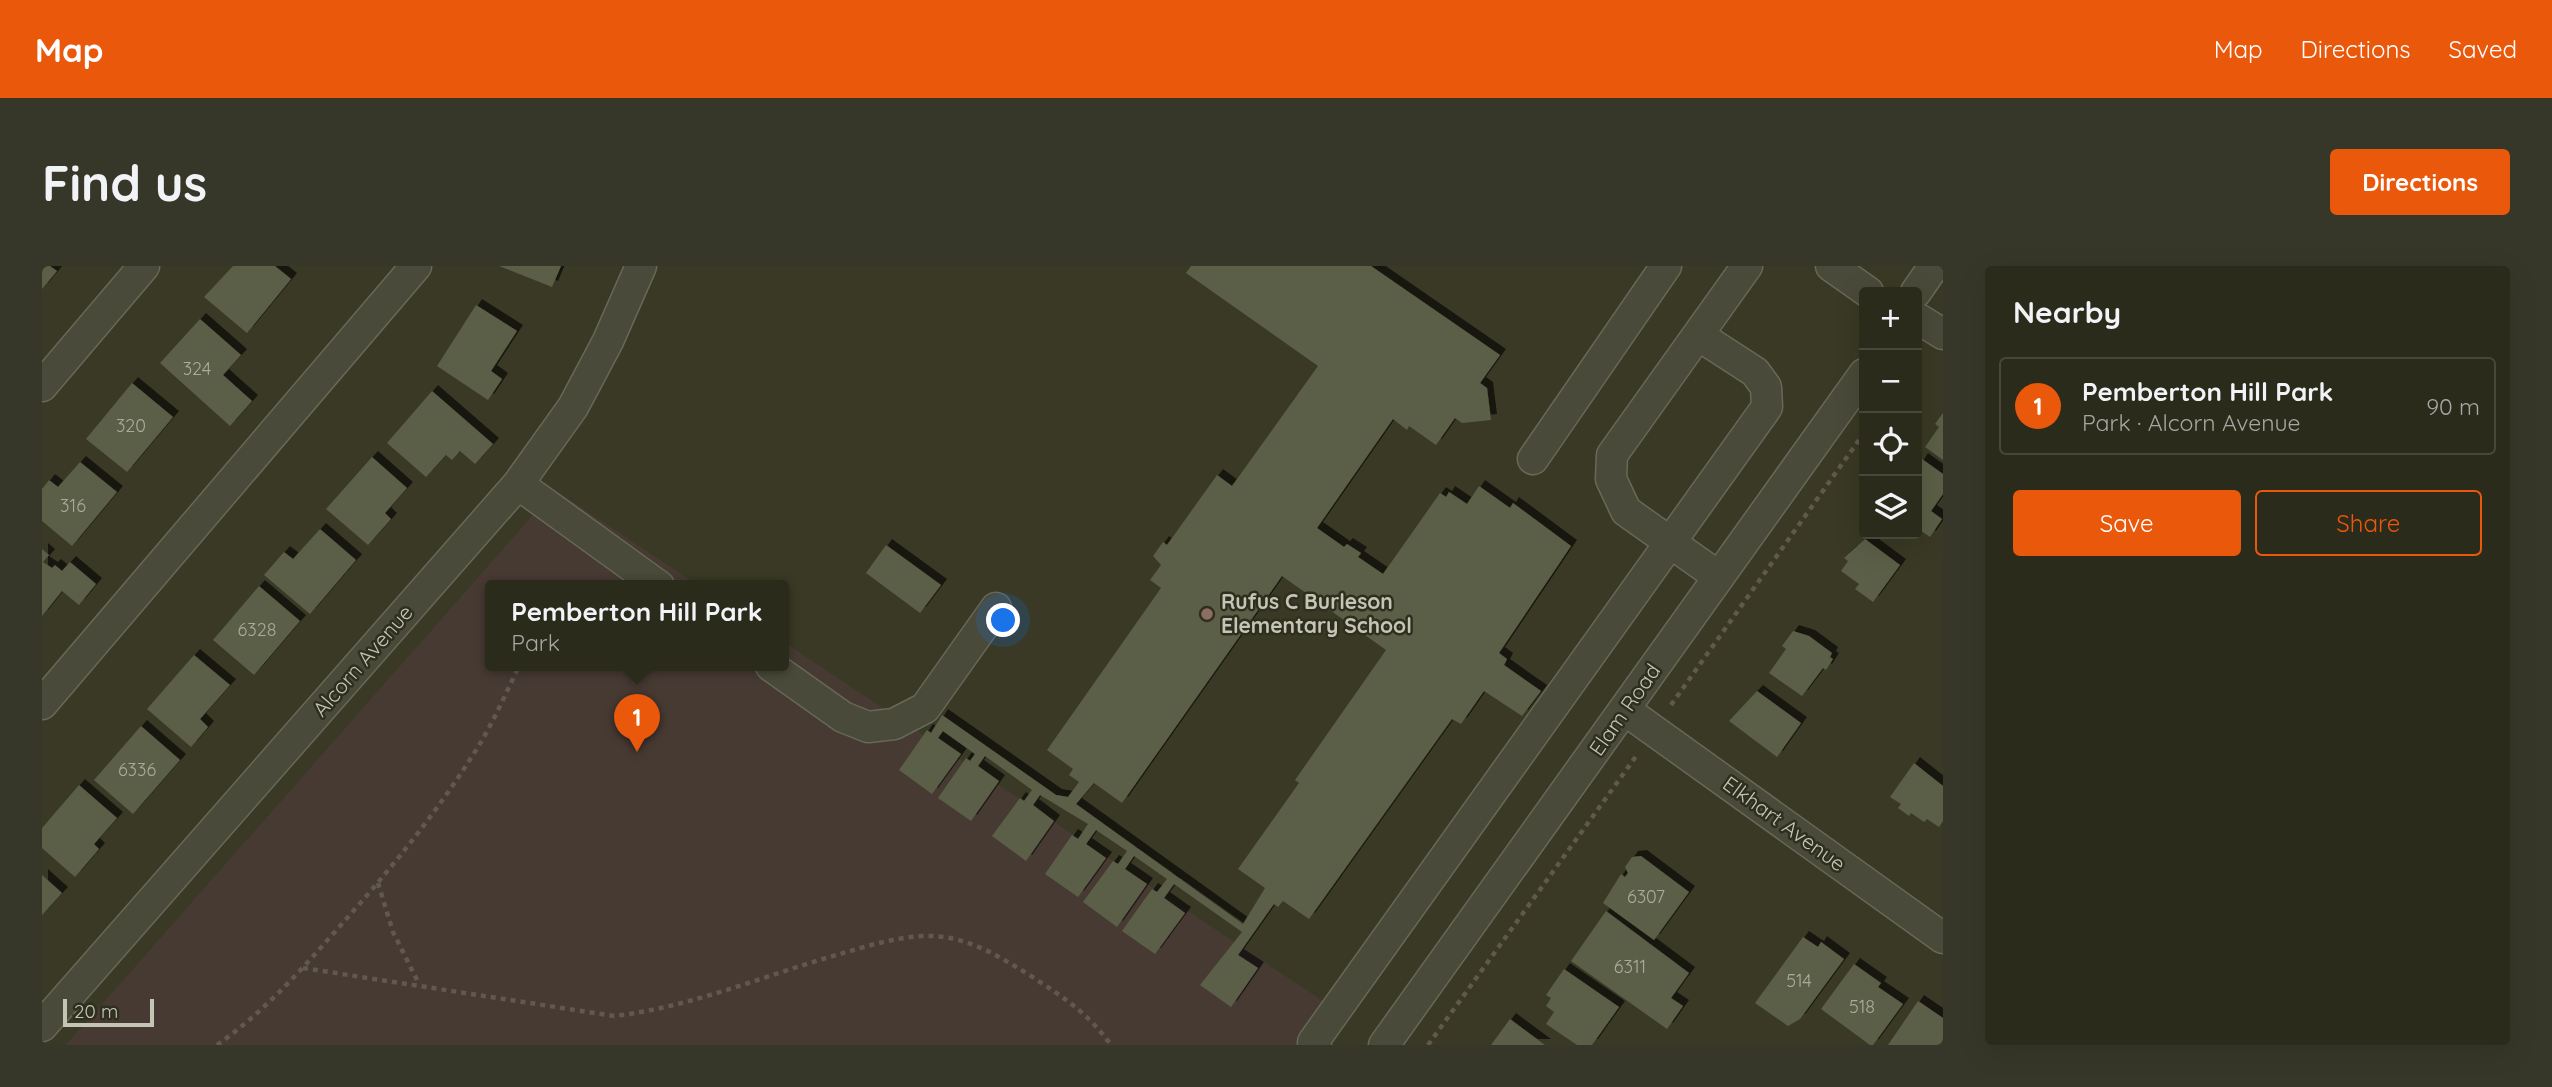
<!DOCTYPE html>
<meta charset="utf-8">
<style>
body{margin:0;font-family:Quicksand,sans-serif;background:#373729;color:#f1f3f6}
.controls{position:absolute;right:21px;top:21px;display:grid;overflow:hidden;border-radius:7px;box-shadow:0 7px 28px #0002}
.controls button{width:63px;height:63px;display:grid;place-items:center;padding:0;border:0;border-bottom:2px solid #47473b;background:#2b2b1c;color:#f1f3f6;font:35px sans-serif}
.scale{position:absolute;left:21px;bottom:18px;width:91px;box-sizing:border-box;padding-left:7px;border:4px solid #c4c5b4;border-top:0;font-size:19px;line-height:24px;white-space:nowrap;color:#c4c5b4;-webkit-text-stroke:5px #2e2f1e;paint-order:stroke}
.you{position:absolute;left:962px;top:355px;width:24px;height:24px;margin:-18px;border:5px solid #fff;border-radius:50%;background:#1a73e8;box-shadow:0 0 0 10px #1a73e833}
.badge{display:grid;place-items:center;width:46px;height:46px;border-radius:50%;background:#ea580c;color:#fff;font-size:23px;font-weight:700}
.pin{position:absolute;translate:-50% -58px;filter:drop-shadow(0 2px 4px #0008)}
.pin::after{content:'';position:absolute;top:37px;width:24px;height:21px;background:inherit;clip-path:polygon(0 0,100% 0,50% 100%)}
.popup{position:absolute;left:443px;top:314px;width:304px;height:91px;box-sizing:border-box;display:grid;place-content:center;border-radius:7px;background:#2b2b1c;filter:drop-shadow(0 2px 5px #0005);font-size:23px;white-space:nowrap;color:#a6a7a3}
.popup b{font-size:26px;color:#f1f3f6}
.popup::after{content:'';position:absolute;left:50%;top:100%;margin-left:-14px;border:14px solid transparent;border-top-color:#2b2b1c}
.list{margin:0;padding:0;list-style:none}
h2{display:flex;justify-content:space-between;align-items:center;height:91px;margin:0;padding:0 28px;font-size:30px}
h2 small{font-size:23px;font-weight:400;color:#a6a7a3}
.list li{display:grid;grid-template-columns:46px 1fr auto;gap:21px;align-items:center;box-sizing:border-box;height:98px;margin:0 14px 14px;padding:0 14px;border:2px solid #47473b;border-radius:7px}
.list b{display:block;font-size:26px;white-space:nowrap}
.list p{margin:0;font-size:23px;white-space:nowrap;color:#a6a7a3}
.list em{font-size:23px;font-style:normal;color:#a6a7a3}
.actions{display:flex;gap:14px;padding:21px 28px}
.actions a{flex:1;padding:16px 0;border:2px solid #ea580c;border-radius:7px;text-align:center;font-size:24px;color:#ea580c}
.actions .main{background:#ea580c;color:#fff}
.icon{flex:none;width:38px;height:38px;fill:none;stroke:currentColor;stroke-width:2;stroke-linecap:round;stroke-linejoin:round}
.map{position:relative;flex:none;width:1901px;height:779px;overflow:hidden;border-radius:7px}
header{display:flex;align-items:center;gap:42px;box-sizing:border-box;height:98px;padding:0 35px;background:#ea580c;color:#fff}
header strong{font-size:33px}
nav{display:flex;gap:38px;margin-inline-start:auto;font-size:24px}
.intro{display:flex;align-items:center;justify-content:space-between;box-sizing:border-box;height:168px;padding:0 42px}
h1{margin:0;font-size:49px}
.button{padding:18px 32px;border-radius:7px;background:#ea580c;color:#fff;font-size:24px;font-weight:700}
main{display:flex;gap:42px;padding:0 42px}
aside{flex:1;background:#2b2b1c;border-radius:7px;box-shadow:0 7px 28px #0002}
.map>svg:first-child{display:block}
.green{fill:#473a33}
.building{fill:#5c5e47;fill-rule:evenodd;filter:url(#shadow)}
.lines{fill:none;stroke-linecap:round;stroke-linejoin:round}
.minor-casing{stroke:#676857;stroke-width:33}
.path{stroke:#61594e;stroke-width:4.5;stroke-dasharray:5 5;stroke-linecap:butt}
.minor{stroke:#494a39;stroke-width:30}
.education-dot{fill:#8d6e63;stroke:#2e2f1e;stroke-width:2.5}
.labels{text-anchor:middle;stroke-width:5;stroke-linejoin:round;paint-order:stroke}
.number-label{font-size:18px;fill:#aaab99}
.poi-label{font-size:21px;font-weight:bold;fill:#c4c5b4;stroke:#2e2f1e;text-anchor:start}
.street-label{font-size:21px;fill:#c4c5b4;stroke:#2e2f1e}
</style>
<header>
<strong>Map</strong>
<nav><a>Map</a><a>Directions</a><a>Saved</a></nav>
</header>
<div class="intro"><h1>Find us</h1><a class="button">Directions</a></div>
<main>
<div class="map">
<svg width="1901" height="779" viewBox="0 0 1901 779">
<defs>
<filter id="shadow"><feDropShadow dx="6" dy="-6" stdDeviation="0" flood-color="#0009"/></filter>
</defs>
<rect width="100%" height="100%" fill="#393925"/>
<path class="green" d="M513 224 657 320H448V400H742V376L1302 749 1281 779H24Z"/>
<path class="building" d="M0 0H8L15 5 0 23Z
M191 0H233L249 13 205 67 162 31Z
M457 0H519L510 21Z
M1149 0H1329L1458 89 1438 117 1445 122 1449 154 1420 157 1413 152 1394 179 1367 160 1365 164 1351 153 1275 262 1302 281 1305 278 1319 287 1316 291 1341 308 1398 227 1404 231 1407 226 1425 238 1437 220 1468 242 1471 237 1529 280 1457 387 1465 393 1462 399 1499 425 1480 450 1442 425 1419 458 1410 453 1267 653 1241 635 1236 641 1232 638 1196 689 1216 702 1189 741 1158 719 1200 666 1132 618 1122 632 1143 647 1113 688 1080 665 1110 623 1115 626 1125 613 1092 590 1083 603 1105 618 1075 661 1041 636 1071 595 1076 598 1085 585 1054 564 1044 578 1064 592 1036 631 1003 608 1030 569 1036 573 1046 558 998 529 991 539 1012 555 984 595 950 570 978 532 982 535 990 524 943 490 936 500 957 515 929 555 896 532 924 492 928 495 933 488 901 465 896 472 919 488 890 528 857 504 885 464 889 467 900 449 1014 529 1026 531 1037 516 1027 509 1031 503 1005 484 1119 322 1108 314 1119 299 1111 290 1121 276 1125 279 1175 209 1190 220 1276 100 1144 7ZM1240 310 1344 384 1253 514 1257 517 1196 603 1223 622 1201 658 1034 538 1052 517 1080 537Z
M434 39 475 65 449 105 460 113 446 134 395 100Z
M158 53 199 89 181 109 210 135 188 160 118 97Z
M90 117 131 151 85 206 44 173Z
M390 125 451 178 433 198 418 185 410 194 404 189 384 211 345 177Z
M1901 147V194L1883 181 1897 161 1893 158Z
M330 191 365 222 343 247 349 253 326 279 284 243Z
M1880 193 1901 208V228L1889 245 1900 253 1888 271 1875 262V201Z
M38 196 75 226 30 280 0 255V223L7 214 16 221Z
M278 263 314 294 268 348 222 309 242 286 251 293Z
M1823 273 1858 299 1831 336 1813 323 1817 318 1799 305 1806 295 1802 292Z
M844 279 899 319 878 347 824 307Z
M0 283 7 289 1 296 10 302 13 299 20 305 28 296 54 318 37 339 20 325 0 350Z
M217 320 258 355 212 409 171 374Z
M1751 365 1767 370 1790 387 1788 391 1791 393 1784 404 1781 402 1760 430 1727 407 1744 383 1740 380Z
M152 389 188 419 158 453 166 461 149 481 105 443Z
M1715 425 1759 457 1735 491 1687 455Z
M99 460 138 494 91 548 52 514Z
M1872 497 1901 520V555L1897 561 1885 553 1882 556 1869 547 1867 550 1856 542 1859 538 1848 531Z
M37 519 75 552 52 578 57 583 33 611 0 582V562Z
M1599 590 1647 626 1612 674 1561 637 1579 608 1583 611 1586 607 1583 601 1590 591Z
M0 609 20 627 0 649Z
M1564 645 1647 707 1629 732 1641 740 1625 763 1529 695Z
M1761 671 1776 681 1779 676 1802 693 1758 753 1746 760 1713 737Z
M1812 698 1839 717 1836 721 1861 738 1831 779H1828L1779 743Z
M1522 703 1577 741 1550 779H1535L1504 758 1512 746 1504 740 1509 732 1504 729Z
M1876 735 1901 752V777L1899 779H1846Z
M1468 753 1503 779H1449Z"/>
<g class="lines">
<defs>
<path id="minor" d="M1789 0 1826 26
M1874 26 1892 0
M1875 52 1901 68
M0 120 102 0
M1491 193 1624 0
M476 218 617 320
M1677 311 1584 245 1569 213 1570 189 1705 0
M729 400 801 451 826 461 852 458 883 442 954 342
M0 438 374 0
M1583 444 1901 672
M0 760 476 218 531 141 566 75 599 0
M1274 779 1271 776 1725 141 1724 121 1713 106 1656 69
M1342 779 1822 108"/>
</defs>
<use href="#minor" class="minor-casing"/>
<path class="path" d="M1629 439 1822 167
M336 617 351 666 377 718
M261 702 572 750C650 741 723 709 798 688 832 678 872 665 908 672 938 678 963 694 989 710 1021 731 1046 747 1069 779
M175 779C218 749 255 709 290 669 344 609 397 545 439 476 453 452 465 425 477 400
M1386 779 1595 489"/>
<use href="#minor" class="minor"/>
</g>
<circle class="education-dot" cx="1165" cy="348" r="7"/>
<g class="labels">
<g class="number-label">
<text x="155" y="109">324</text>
<text x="89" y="166">320</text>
<text x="31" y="246">316</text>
<text x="215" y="370">6328</text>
<text x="95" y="510">6336</text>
<text x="1604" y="637">6307</text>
<text x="1588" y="707">6311</text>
<text x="1757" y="721">514</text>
<text x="1820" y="747">518</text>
</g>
<g class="poi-label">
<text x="1179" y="343">Rufus C Burleson<tspan x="1179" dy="24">Elementary School</tspan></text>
</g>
<g class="street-label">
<text transform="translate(321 395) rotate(-49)" y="7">Alcorn Avenue</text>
<text transform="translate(1583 444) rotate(-55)" y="7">Elam Road</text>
<text transform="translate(1742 558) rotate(36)" y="7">Elkhart Avenue</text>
</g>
</g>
</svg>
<div class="controls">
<button>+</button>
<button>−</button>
<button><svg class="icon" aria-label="locate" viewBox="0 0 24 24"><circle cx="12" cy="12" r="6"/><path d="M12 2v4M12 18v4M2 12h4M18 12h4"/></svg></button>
<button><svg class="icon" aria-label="layers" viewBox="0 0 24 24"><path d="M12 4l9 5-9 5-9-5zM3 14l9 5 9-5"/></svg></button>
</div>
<div class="scale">20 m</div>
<div class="you"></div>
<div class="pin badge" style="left:595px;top:486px">1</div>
<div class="popup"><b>Pemberton Hill Park</b>Park</div>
</div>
<aside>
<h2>Nearby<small></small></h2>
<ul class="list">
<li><span class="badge">1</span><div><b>Pemberton Hill Park</b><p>Park · Alcorn Avenue</p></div><em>90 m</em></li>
</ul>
<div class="actions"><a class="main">Save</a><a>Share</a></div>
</aside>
</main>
